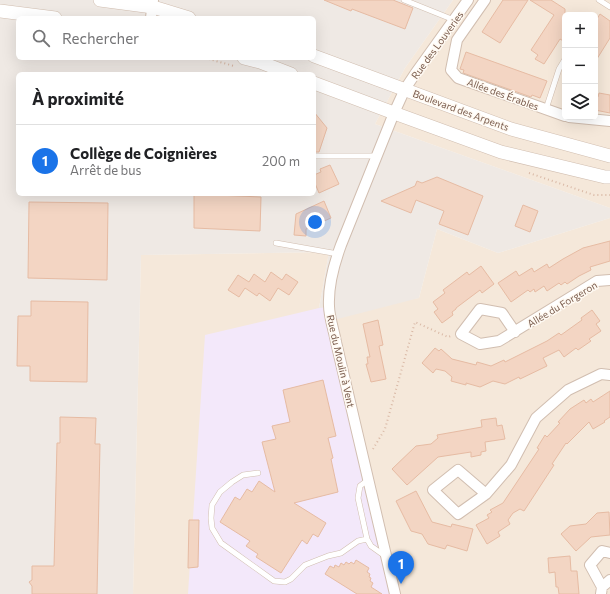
<!DOCTYPE html>
<html lang="fr">
<meta charset="utf-8">
<style>
body{margin:0;font-family:Commissioner,sans-serif;background:#f6f6f6;color:#202124}
.controls{position:absolute;right:12px;top:12px;display:grid;overflow:hidden;border-radius:6px;box-shadow:0 4px 16px #0002}
.controls button{width:36px;height:36px;display:grid;place-items:center;padding:0;border:0;border-bottom:1px solid #e0e0e0;background:#fff;color:#202124;font:20px sans-serif}
.you{position:absolute;left:315px;top:222px;width:14px;height:14px;margin:-10px;border:3px solid #fff;border-radius:50%;background:#1a73e8;box-shadow:0 0 0 6px #1a73e833}
.badge{display:grid;place-items:center;width:26px;height:26px;border-radius:50%;background:#1a73e8;color:#fff;font-size:13px;font-weight:700}
.pin{position:absolute;translate:-50% -33px;filter:drop-shadow(0 1px 2px #0008)}
.pin::after{content:'';position:absolute;top:21px;width:14px;height:12px;background:inherit;clip-path:polygon(0 0,100% 0,50% 100%)}
.list{margin:0;padding:0;list-style:none}
h2{display:flex;justify-content:space-between;align-items:center;height:52px;margin:0;padding:0 16px;font-size:17px}
h2 small{font-size:13px;font-weight:400;color:#757577}
.list li{display:grid;grid-template-columns:26px 1fr auto;gap:12px;align-items:center;box-sizing:border-box;height:72px;padding:0 16px;border-top:1px solid #e0e0e0}
.list b{display:block;font-size:15px;white-space:nowrap}
.list p{margin:0;font-size:13px;white-space:nowrap;color:#757577}
.list em{font-size:13px;font-style:normal;color:#757577}
.icon{flex:none;width:22px;height:22px;fill:none;stroke:currentColor;stroke-width:2;stroke-linecap:round;stroke-linejoin:round}
.map{position:relative;flex:none;width:610px;height:594px;overflow:hidden}
.search{position:absolute;background:#fff;box-shadow:0 4px 16px #0002;left:16px;top:16px;width:300px;height:44px;display:flex;align-items:center;gap:10px;box-sizing:border-box;padding:0 14px;border-radius:6px;color:#757577;font-size:15px}
.panel{position:absolute;background:#fff;box-shadow:0 4px 16px #0002;left:16px;top:72px;width:300px;height:124px;border-radius:6px}
.map>svg:first-child{display:block}
.residential{fill:#f5e8da;fill-rule:evenodd}
.industrial{fill:#efe9e4;fill-rule:evenodd}
.education{fill:#f3e8fa}
.building{fill:#f3d5c3;stroke:#e6bba3}
.lines{fill:none;stroke-linecap:round;stroke-linejoin:round}
.service-casing{stroke:#d1beb0;stroke-width:6}
.minor-casing{stroke:#d1beb0;stroke-width:12}
.tertiary-casing{stroke:#d1beb0;stroke-width:14}
.path{stroke:#d9b8a5;stroke-width:2;stroke-dasharray:1 3;stroke-linecap:butt}
.service{stroke:#fff;stroke-width:5}
.minor{stroke:#fff;stroke-width:10}
.tertiary{stroke:#fff;stroke-width:13}
.labels{text-anchor:middle;stroke-width:3;stroke-linejoin:round;paint-order:stroke}
.street-label{font-size:10px;fill:#7a5c4d;stroke:#fffaf3}
</style>
<div class="map">
<svg width="610" height="594" viewBox="0 0 610 594">
<rect width="100%" height="100%" fill="#fdf6ec"/>
<path class="residential" d="M453 0H610V208L375 124 405 68ZM565 15H595V117H565Z
M610 218V594H133L141 255 329 252 319 308 419 298 437 229 498 253Z"/>
<path class="industrial" d="M0 0H453L405 68 375 124 610 208V218L498 253 437 229 419 298 322 323 319 308 329 252 141 255 133 594H0ZM18 18H314V58H18ZM18 74H314V194H18Z"/>
<path class="education" d="M329 307 395 594H188L205 335 319 308Z"/>
<path class="building" d="M324 0H393L413 8 405 29 352 9 351 11Z
M503 0H528L500 43 482 32Z
M530 0H551L565 9V42L560 39 544 64 535 59 538 55 531 50 554 15Z
M600 14 610 21V38L595 62V22Z
M466 52 547 81 540 98 532 95 531 97 463 73 464 70 460 69Z
M599 93 610 95V113L595 110V97H598Z
M314 112 327 128 319 152H314Z
M330 165 339 184 319 193 314 181V175L321 172 320 169Z
M437 177 483 196 468 235 439 224 444 211 416 200 411 213 381 201 415 186 417 181 422 183Z
M194 194 261 197 260 231 194 228Z
M324 201 331 218 306 229V236L294 235 296 214Z
M29 202 108 203 107 280 28 278Z
M523 205 538 211 530 232 515 226Z
M610 241V261L590 267 591 270 579 276 567 284 565 282 561 285 559 283 547 291 544 286 535 292 534 289 530 292 528 290 511 302 498 283 516 271 519 276 532 268 534 272 547 264 549 268 563 259 583 248Z
M481 266 494 284 482 293 480 290 456 308V309L452 312 453 315 442 323 434 312 438 309 433 302 445 293 443 290 467 272 469 275Z
M271 272 282 280 286 274 298 282 289 295 278 288 270 301 259 293 257 296 245 288 239 297 228 290 238 275 249 282 254 274 265 282Z
M31 301 88 302 87 382 30 381V366H17L18 316H31Z
M592 310 600 321 596 324 601 331 589 339 591 341 578 350 576 348 564 357 559 350 543 358 547 366 520 379 519 377 505 384 493 381 480 387 466 383V385L451 381 452 377 445 371 436 369 433 373 422 363 435 348 439 351 441 349 452 359 476 365 477 362 491 366 504 360 505 362 547 341 559 333 561 335 582 320 581 318Z
M378 320 383 345 379 346 386 379 371 382 366 364H368L367 357H370L363 324Z
M323 380 336 436 328 438 333 458 331 459 338 492 294 503 326 523 318 537 313 534 307 544 302 540 281 573 256 557 258 554 246 546 250 541 220 522 235 497 240 500 247 489 252 492 259 481 275 492 262 442 276 439 272 426 290 422 283 390Z
M610 391V417L604 421 605 422 593 429 589 422 567 444 566 443 552 464 554 465 524 511 520 509 513 513 508 520 510 524 498 532 500 536 487 544 476 525 489 518 487 515 492 512 490 510 503 503 539 449 537 448 545 435 547 437 560 423 558 422 570 409 584 400 586 403 591 399 593 402Z
M60 417 96 418 95 444H100L97 594H32V586L29 582 32 580V566H54L57 443H60Z
M496 418 497 426 502 425 505 439 485 442 486 451 481 452V455L471 457V452L438 457 407 485 392 469 416 446 431 444 438 438 437 435 482 427 481 420Z
M416 491 432 522 451 527 452 524 473 529 467 551 447 545 445 549 428 544 422 534 411 531 396 501Z
M609 512 610 535 591 537 576 551 561 534 570 526 586 524 597 513Z
M189 520H199L198 567 188 568Z
M570 556 571 571H577L579 594H559L558 587H556L555 572 549 573 548 558Z
M356 560 369 568 367 572 370 574 369 577 371 578 370 581 373 583 371 587 382 594H357L325 574 330 566 334 568 335 565 339 567 341 563 344 565 346 562 349 564 351 562 354 564Z"/>
<g class="lines">
<defs>
<path id="service" d="M404 0 454 20
M599 0 610 7
M546 109 559 69 565 59
M314 156H376
M276 243 338 254
M258 473 243 475 232 482 220 492 212 505 211 518 212 528 221 543 274 581 285 582 291 579 305 565 328 556 341 553 358 541 367 539
M368 480 360 486 358 498 367 539 371 546 385 556"/>
<path id="minor" d="M485 0 457 40 451 70 458 78 565 116
M151 18 153 0
M569 117 610 121
M515 332 502 313 480 309 461 334 480 344 499 341 597 281 610 280
M486 494 458 470 433 490 458 514 486 494 511 465 536 418 568 390 601 374 610 375
M602 587 610 580
M395 594 336 342C334 331 329 316 329 306 328 285 334 264 341 245L394 113 405 89 415 74 468 0
M601 594 602 587 590 565 602 551 610 553"/>
<path id="tertiary" d="M100 0 153 7 189 18
M0 11 55 18
M314 56 511 129 610 156
M244 58 260 62 291 74
M314 83 394 113 501 152 605 177H610"/>
</defs>
<use href="#service" class="service-casing"/>
<use href="#minor" class="minor-casing"/>
<use href="#tertiary" class="tertiary-casing"/>
<path class="path" d="M205 58 234 66
M529 173 594 195H610
M373 449 385 429 415 322 448 337 451 336"/>
<use href="#service" class="service"/>
<use href="#minor" class="minor"/>
<use href="#tertiary" class="tertiary"/>
</g>
<g class="labels">
<g class="street-label">
<text transform="translate(437 45) rotate(-54)" y="4">Rue des Louveries</text>
<text transform="translate(503 94) rotate(20)" y="4">Allée des Érables</text>
<text transform="translate(461 110) rotate(20)" y="4">Boulevard des Arpents</text>
<text transform="translate(562 304) rotate(-31)" y="4">Allée du Forgeron</text>
<text transform="translate(341 361) rotate(77)" y="4">Rue du Moulin à Vent</text>
</g>
</g>
</svg>
<div class="controls">
<button>+</button>
<button>−</button>
<button><svg class="icon" aria-label="layers" viewBox="0 0 24 24"><path d="M12 4l9 5-9 5-9-5zM3 14l9 5 9-5"/></svg></button>
</div>
<div class="you"></div>
<div class="pin badge" style="left:401px;top:584px">1</div>
<div class="search"><svg class="icon" aria-label="search" viewBox="0 0 24 24"><circle cx="10" cy="10" r="6"/><path d="M15 15l6 6"/></svg>Rechercher</div>
<section class="panel">
<h2>À proximité<small></small></h2>
<ul class="list">
<li><span class="badge">1</span><div><b>Collège de Coignières</b><p>Arrêt de bus</p></div><em>200 m</em></li>
</ul>
</section>
</div>
